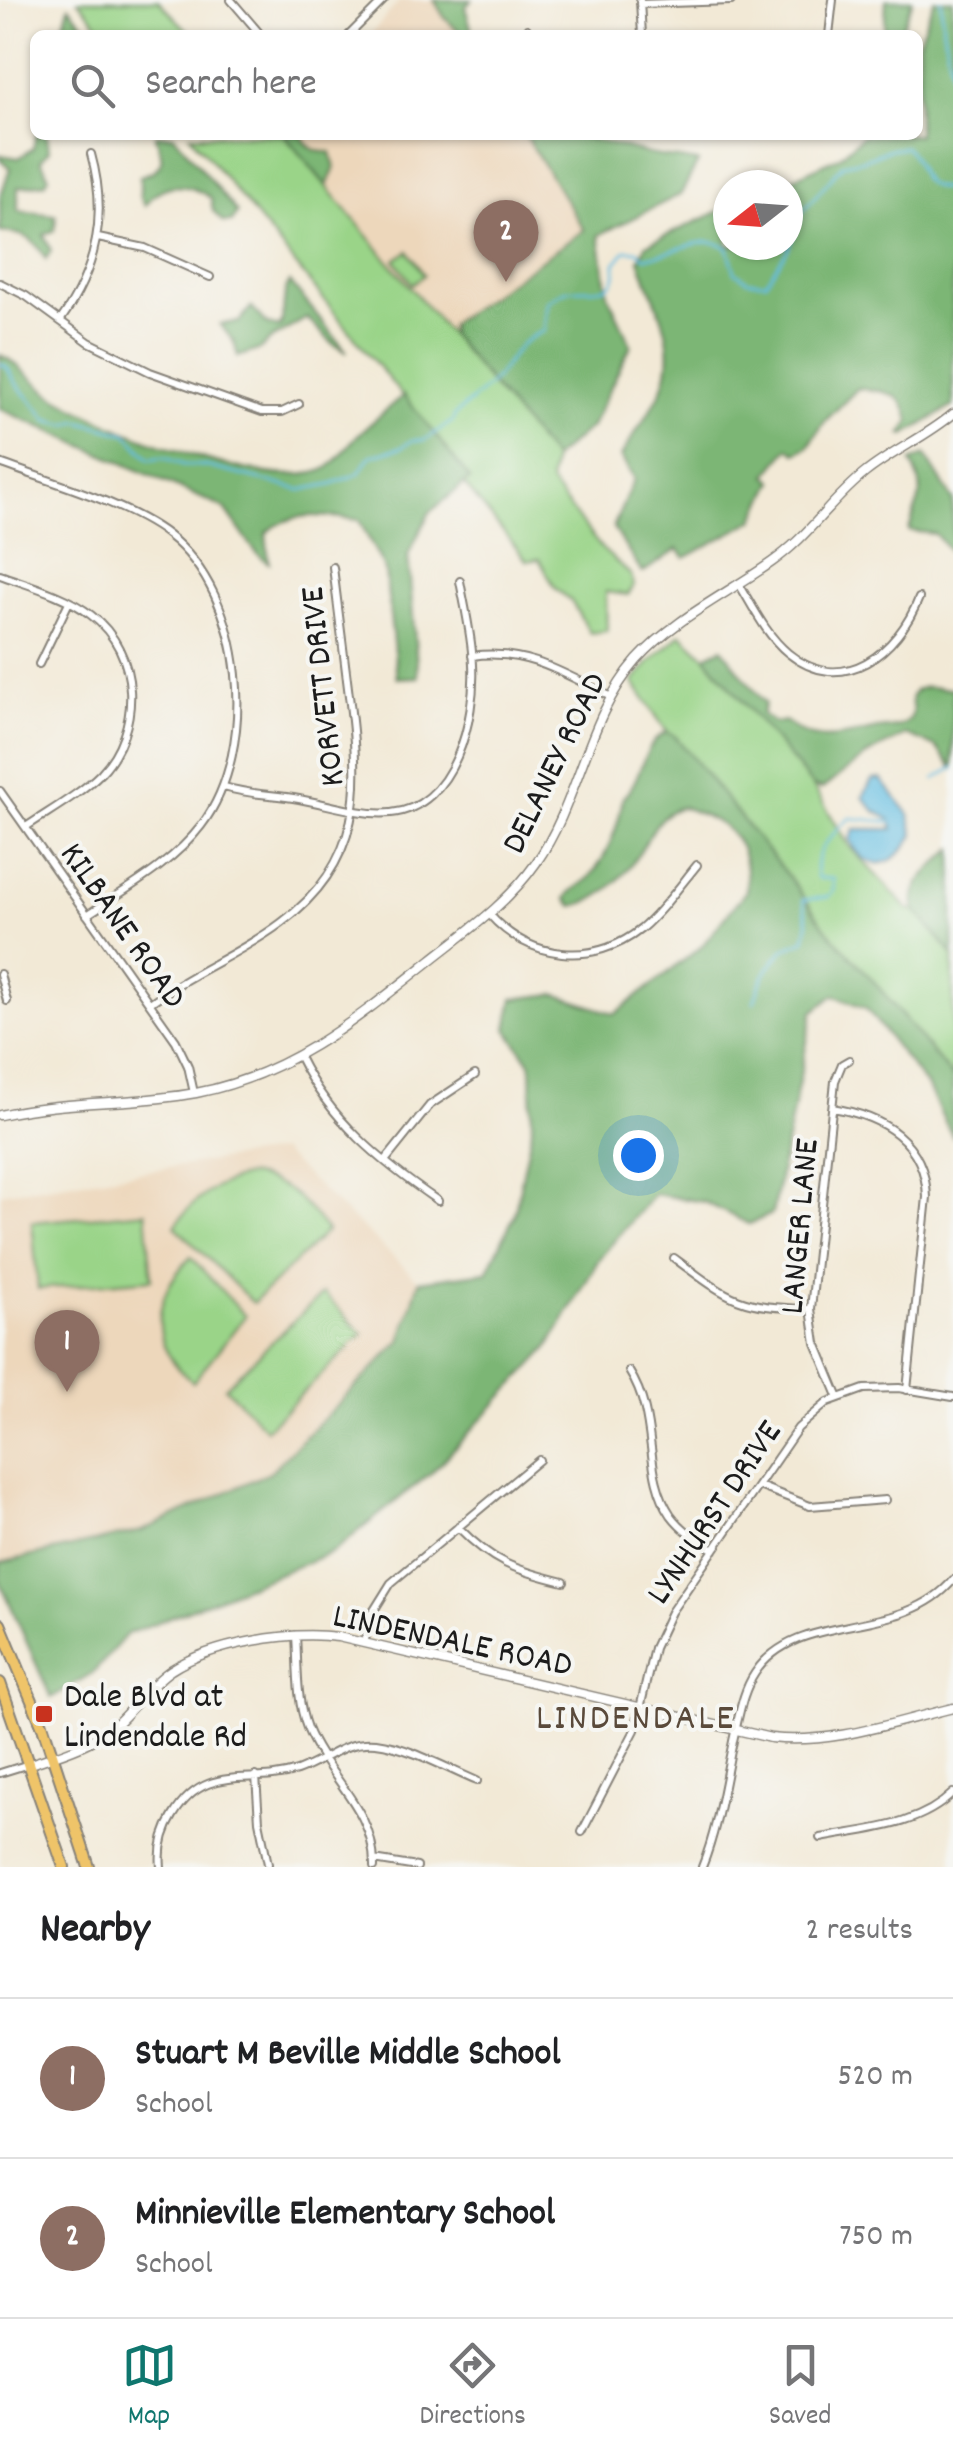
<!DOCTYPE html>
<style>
body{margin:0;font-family:Dekko,sans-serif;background:#f2f2f2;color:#202124}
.compass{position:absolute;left:713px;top:170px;width:90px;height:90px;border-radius:50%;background:#fff;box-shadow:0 2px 8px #0004;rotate:253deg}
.you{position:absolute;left:638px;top:1155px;width:35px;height:35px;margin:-25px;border:8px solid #fff;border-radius:50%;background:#1a73e8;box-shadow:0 0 0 15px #1a73e833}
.badge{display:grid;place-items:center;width:65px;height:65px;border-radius:50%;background:#0f766e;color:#fff;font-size:32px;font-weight:700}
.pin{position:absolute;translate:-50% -82px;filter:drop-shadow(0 2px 5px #0008)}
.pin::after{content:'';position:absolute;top:52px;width:35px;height:30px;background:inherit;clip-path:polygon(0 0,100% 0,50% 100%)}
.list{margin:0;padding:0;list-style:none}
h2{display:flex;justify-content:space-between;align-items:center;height:130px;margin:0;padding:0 40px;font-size:42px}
h2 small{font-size:32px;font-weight:400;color:#757577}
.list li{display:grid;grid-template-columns:65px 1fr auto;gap:30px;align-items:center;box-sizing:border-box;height:160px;padding:0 40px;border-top:2px solid #e0e0e0}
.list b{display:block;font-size:38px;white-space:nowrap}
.list p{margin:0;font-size:32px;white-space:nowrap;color:#757577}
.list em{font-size:32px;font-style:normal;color:#757577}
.icon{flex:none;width:55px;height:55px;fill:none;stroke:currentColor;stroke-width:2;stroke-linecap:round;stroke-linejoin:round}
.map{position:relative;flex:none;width:953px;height:1867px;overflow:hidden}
.search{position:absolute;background:#fff;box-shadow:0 2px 8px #0004;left:30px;right:30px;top:30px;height:110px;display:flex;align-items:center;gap:25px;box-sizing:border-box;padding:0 35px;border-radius:15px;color:#757577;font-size:38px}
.sheet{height:450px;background:#fff}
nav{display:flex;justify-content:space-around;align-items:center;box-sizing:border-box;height:140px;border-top:2px solid #e0e0e0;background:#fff;font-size:28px;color:#757577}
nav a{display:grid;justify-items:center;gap:5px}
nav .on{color:#0f766e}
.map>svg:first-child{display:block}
.built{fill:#edd7bb}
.green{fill:#9ad488;stroke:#5b7852;stroke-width:2.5}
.forest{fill:#7bb674;stroke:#4c6948;stroke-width:2.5}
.water{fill:#64bee2;stroke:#406d7f;stroke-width:2.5}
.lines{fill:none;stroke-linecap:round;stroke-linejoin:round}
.stream{stroke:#64bee2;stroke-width:2.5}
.minor-casing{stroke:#878279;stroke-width:10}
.tertiary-casing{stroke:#878279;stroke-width:11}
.primary-casing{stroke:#878279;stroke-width:14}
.minor{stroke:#fff;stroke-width:6}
.tertiary{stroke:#fff;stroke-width:8}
.primary{stroke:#efc469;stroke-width:10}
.poi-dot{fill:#c8321e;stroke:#f6f6f2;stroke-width:4}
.labels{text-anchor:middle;stroke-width:8;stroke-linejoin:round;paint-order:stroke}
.street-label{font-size:35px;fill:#1c1c1c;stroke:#f6f6f2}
.poi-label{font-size:35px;fill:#1c1c1c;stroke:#f6f6f2;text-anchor:start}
.neighbourhood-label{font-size:38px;letter-spacing:2.5px;fill:#5a4a3b;stroke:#f6f6f2}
</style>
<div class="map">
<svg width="953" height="1867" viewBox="0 0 953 1867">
<rect width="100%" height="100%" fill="#f6f6f2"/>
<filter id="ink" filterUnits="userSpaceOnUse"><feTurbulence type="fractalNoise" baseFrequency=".01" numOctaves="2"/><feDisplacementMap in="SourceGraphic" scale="20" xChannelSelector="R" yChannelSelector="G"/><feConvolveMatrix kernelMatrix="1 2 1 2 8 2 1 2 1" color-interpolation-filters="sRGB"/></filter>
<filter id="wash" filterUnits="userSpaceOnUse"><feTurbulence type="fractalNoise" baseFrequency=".0048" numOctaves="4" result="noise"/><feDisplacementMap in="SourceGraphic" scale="40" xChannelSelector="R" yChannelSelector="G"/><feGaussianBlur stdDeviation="2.25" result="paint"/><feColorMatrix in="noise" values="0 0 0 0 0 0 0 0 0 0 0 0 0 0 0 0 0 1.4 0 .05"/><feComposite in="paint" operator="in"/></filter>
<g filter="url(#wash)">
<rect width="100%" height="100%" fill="#f2e9d6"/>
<path class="built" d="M400 0H440L462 35H370Z
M284 135H525L585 230 628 347 549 453Z
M280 1151 419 1281 401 1341 270 1472 142 1531 0 1563V1193Z"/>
<path class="green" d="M78 0H158L192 35H107Z
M190 135H284L553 459 550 483 602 549 631 575 634 585 628 595 606 592 607 631 590 633 571 601 555 588 539 559 527 561 464 484 470 479Z
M408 251 424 275 412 284 395 260Z
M681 634 705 656 813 786 850 847 908 909 915 910 953 955V1078L871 978 826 930 676 738 667 732 633 682 651 661Z
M249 1175C290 1183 303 1201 327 1231L253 1303 175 1226C193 1199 218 1182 249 1175Z
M146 1212 152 1279 38 1289 32 1222Z
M191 1257 245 1316 193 1382C146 1345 152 1296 191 1257Z
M323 1293 363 1334 266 1429 225 1387Z"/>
<path class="forest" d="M434 0H472L465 7 473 35H462L444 17Z
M886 0H913L899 35H884Z
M934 0H953V406L905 435 902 434 910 422C905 391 886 392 858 388L825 421 808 447 796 453 789 448 767 475 774 481 754 520 685 558 678 549 642 573 613 528 634 479 621 457C632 434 652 413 662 389 681 340 655 304 639 260L646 245 728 207V245H788V185H777L839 157 863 135H918V42Z
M69 6 92 35H61Z
M36 135H47L49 150 41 160 49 177 45 183 18 187V211L56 215 55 230 44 235 51 251 46 259C34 238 24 233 0 232V198L10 168 0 160V155L19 158 33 148Z
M155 135H174L237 213 232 222H223L213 211 211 198C188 182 161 180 145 206L140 197V176C167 169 164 157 155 135Z
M284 135H302C307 148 317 153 331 152L335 168 327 186Z
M525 135H577L649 154 698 162 681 194 599 235 608 295 631 345 591 427 553 459 450 334V324L584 230Z
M290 282 347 352 333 344 307 318 271 339 261 349 238 357 234 342 220 324 239 322 251 307 267 324 280 327C286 312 281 295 290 282Z
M0 355C22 364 34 384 54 396 106 428 263 491 321 471 335 467 347 445 358 435 373 421 389 408 404 395L470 479 430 512 408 555 418 677 397 678 385 570 359 520C325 516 294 509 266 533L269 563C253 554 237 524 224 508L0 409Z
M925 455 953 500V555L935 534 909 531C916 498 930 497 911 462Z
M722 648C737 667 749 685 765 703L762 714 774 723 785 721C814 747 840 737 873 730 885 727 900 730 909 720 918 710 906 700 915 691 925 683 941 690 953 688V768L936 747 906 735 869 754 822 789 813 786 705 656Z
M667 732 676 737 795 885 827 930 871 978 953 1078V1138L928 1088 866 1008 834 995 813 1012 772 1214 749 1224 704 1202 654 1194 599 1259 548 1348 432 1472 333 1552 127 1634 94 1672 51 1698 0 1581V1563L142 1531 270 1472 401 1341 419 1281 487 1272 514 1216 532 1129 531 1064 507 1029 513 999 555 994 615 1014 701 947 746 891C750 839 729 823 682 807 660 812 655 827 644 845 629 871 604 901 573 906L566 899C571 888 581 886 589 878 607 859 620 822 623 797 643 780 641 743 667 732Z
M953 849V955L915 910C907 883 936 866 953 849Z"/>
<path class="water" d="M881 779 909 814 914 835C895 866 869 877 850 840L854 829H893L891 820 875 811 863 797 872 780Z"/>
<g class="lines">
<path class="stream" d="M941 0 943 30 953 79
M0 364 6 366 16 383 48 420 67 425 78 421 127 434 150 459 164 457 183 465 205 466 301 490 331 484 358 474 371 456 402 447 413 440H424L453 421 454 416C468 403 482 393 495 379 514 357 514 343 544 331L547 302C554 297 560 292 568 290 585 286 621 298 615 264L626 250 637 251 645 257C673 256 702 231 728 248L735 272 748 281 766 282 788 249 802 212 843 164 863 160 890 149 906 147C925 168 914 191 953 189
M935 779 953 768
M754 1002C760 982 768 966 784 950 789 945 798 945 805 939L808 924 803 900 828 897 833 891 834 879 818 878C810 853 833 834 850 818L893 822"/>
</g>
</g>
<g filter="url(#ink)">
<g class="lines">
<defs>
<path id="minor" d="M231 0 261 35
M640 1 642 35
M640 4 731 1
M527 29 530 35
M349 35 384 0
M829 35 833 0
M98 238 145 248 210 277
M0 283 26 296 89 342 150 372 262 412H282L299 404
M60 321C97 269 108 215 91 154
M0 463C50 482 127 503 168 535 246 595 260 748 201 826 172 864 126 889 87 915
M0 575C31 586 65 595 91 615 141 652 142 730 101 773 80 794 51 810 26 827
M739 584C753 607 766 635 788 653 843 698 898 652 919 598
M472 656C526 648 565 674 611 697
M39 664 69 602
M224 787C251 795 272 794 299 799 328 804 362 816 391 813 455 807 476 718 473 665 472 637 465 608 460 581
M0 791 176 1041 188 1066 194 1093
M489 914C529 960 593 967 641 929 662 911 679 887 697 865
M0 974 7 1001
M150 1003C192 972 240 954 281 923 364 862 361 788 349 696 344 653 338 610 333 567
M299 1057C330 1120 381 1162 438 1201
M832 1108C883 1116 925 1141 927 1197L907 1390
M385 1161 430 1105 475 1075
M674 1258C732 1301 738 1307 811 1309
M629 1371C660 1420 642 1473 671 1515 682 1530 698 1540 714 1550
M838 1396 816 1343 811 1309 835 1081 842 1064 849 1060
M759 1486 810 1506 885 1500
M458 1527C493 1563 515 1570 564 1582
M296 1635C298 1666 296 1699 307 1728 327 1778 375 1809 374 1867
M364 1643 373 1612 391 1583 539 1460
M0 1773 29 1764
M256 1776 259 1821 268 1864
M582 1832 635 1730 654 1648 671 1612 798 1428 828 1402 864 1389 899 1388 953 1397
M821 1838C868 1829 918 1827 953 1793
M374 1860 417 1867
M161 1867C159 1848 163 1832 173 1816 206 1761 249 1787 297 1771 326 1761 343 1740 376 1743 409 1747 446 1768 477 1781
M702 1867C719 1825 725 1776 735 1732 740 1711 743 1691 755 1673 798 1608 901 1642 953 1580"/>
<path id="tertiary" d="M0 1115C64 1100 131 1105 196 1093 290 1075 358 1018 431 960 469 930 508 903 536 863 580 800 586 718 637 660 675 618 727 594 772 562 808 537 831 500 865 473 892 451 926 437 953 414
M30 1764C60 1754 90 1746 115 1725 135 1707 149 1685 171 1670 213 1643 289 1631 338 1637L771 1738C832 1745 894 1722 953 1708"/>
<path id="primary" d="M0 1624 43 1727 89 1867
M0 1683 64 1867"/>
</defs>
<use href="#minor" class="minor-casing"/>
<use href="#tertiary" class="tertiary-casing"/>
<use href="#primary" class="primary-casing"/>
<use href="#minor" class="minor"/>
<use href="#tertiary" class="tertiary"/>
<use href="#primary" class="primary"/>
</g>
</g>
<rect class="poi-dot" x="34" y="1704" width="20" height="20" rx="5"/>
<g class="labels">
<g class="street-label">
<text transform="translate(320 687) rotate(-96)" y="12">KORVETT DRIVE</text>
<text transform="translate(552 762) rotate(-64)" y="12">DELANEY ROAD</text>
<text transform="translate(125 924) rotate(55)" y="12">KILBANE ROAD</text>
<text transform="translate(797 1226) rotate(-85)" y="12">LANGER LANE</text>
<text transform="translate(712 1511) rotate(-56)" y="12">LYNHURST DRIVE</text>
<text transform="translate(453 1638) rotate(12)" y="12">LINDENDALE ROAD</text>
</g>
<g class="poi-label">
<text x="64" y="1706">Dale Blvd at<tspan x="64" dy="40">Lindendale Rd</tspan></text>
</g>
<g class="neighbourhood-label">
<text x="636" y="1728">LINDENDALE</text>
</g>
</g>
</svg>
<svg class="compass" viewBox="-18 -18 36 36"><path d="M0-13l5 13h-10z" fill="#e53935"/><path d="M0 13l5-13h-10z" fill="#757577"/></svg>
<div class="you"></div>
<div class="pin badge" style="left:67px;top:1392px;background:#8d6e63">1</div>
<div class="pin badge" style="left:506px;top:282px;background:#8d6e63">2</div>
<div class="search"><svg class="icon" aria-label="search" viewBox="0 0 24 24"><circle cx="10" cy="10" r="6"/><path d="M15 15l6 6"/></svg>Search here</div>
</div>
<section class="sheet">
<h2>Nearby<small>2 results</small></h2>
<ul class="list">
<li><span class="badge" style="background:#8d6e63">1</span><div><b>Stuart M Beville Middle School</b><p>School</p></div><em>520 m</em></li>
<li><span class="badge" style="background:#8d6e63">2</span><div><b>Minnieville Elementary School</b><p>School</p></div><em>750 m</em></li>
</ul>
</section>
<nav>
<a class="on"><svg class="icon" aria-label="map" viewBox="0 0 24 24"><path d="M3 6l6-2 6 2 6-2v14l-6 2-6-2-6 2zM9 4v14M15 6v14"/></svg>Map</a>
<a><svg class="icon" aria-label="directions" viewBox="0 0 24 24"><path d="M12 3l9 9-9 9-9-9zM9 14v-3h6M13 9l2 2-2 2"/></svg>Directions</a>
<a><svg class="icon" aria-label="saved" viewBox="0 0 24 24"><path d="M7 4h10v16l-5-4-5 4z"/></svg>Saved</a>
</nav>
